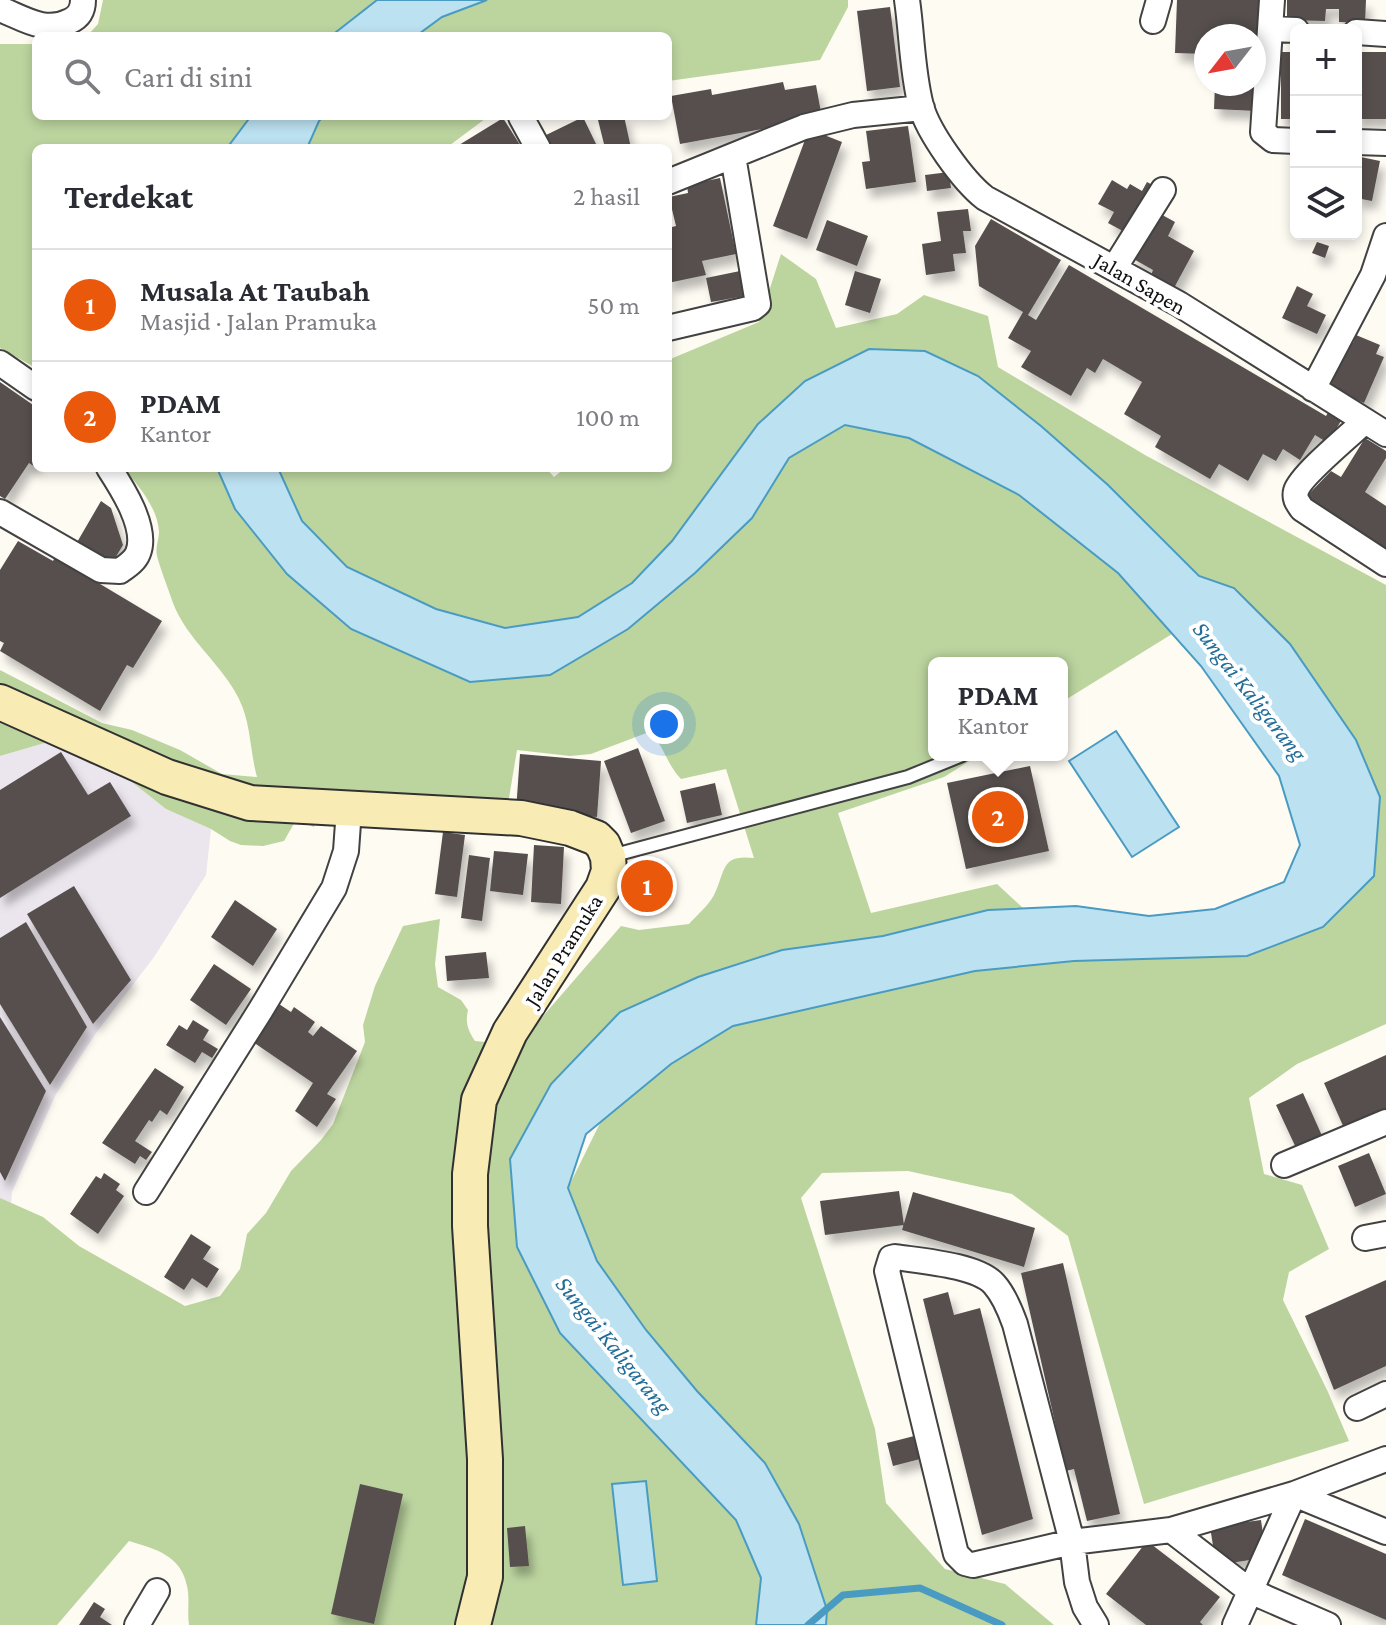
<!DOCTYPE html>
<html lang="id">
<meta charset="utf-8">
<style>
body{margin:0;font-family:"Crimson Pro",serif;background:#f7f7f7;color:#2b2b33}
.controls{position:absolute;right:24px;top:24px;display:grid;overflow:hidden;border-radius:12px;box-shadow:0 4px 12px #0003}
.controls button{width:72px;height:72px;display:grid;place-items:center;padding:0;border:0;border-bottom:2px solid #e1e1e2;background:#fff;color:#2b2b33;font:40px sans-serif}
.compass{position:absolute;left:1194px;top:24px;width:72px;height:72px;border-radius:50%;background:#fff;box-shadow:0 4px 12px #0003;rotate:239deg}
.you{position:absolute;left:664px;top:724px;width:28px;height:28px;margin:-20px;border:6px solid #fff;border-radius:50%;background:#1a73e8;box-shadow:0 0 0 12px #1a73e833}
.badge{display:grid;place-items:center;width:52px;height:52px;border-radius:50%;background:#ea580c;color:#fff;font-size:26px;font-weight:700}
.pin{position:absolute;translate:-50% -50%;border:4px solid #fff;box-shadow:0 2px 8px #0006}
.popup{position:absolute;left:928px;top:657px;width:140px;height:104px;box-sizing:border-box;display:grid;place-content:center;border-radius:12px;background:#fff;filter:drop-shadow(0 2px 6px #0005);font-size:26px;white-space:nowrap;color:#7c7c81}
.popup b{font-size:30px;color:#2b2b33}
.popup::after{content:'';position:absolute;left:50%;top:100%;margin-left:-16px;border:16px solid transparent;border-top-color:#fff}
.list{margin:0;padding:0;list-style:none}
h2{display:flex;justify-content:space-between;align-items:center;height:104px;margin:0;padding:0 32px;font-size:34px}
h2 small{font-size:26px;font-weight:400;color:#7c7c81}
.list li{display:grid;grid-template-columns:52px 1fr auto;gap:24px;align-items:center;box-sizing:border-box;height:112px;padding:0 32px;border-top:2px solid #e1e1e2}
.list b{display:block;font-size:30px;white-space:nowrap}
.list p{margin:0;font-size:26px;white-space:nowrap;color:#7c7c81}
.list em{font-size:26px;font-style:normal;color:#7c7c81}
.icon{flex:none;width:44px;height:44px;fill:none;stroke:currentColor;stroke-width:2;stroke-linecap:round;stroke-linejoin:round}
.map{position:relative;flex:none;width:1386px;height:1625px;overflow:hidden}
.search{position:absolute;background:#fff;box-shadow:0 4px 12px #0003;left:32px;top:32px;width:640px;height:88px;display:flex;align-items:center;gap:20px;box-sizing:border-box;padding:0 28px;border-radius:12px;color:#7c7c81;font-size:30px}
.panel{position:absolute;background:#fff;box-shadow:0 4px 12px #0003;left:32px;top:144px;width:640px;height:328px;border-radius:12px}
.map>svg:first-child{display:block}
.industrial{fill:#ebe5ed}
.forest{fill:#bcd59f}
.water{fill:#bce1f1;stroke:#499bc2;stroke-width:2}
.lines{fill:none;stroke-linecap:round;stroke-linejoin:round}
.stream{stroke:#499bc2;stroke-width:7}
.building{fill:#57504d;filter:url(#shadow)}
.lane-casing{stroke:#424242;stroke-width:16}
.street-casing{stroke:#424242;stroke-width:28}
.secondary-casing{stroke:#313131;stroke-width:38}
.lane{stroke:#fff;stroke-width:12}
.street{stroke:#fff;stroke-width:24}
.secondary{stroke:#f8ebb4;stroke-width:34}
.labels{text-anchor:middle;stroke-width:8;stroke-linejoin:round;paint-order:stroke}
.street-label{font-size:22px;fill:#0f0f0f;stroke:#fff}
.water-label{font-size:24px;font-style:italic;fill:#236d97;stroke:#fff}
</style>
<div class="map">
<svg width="1386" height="1625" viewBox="0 0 1386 1625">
<defs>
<filter id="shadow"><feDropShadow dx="5" dy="9" stdDeviation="4" flood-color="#0004"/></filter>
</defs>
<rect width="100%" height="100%" fill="#fefbf3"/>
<path class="industrial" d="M55 740 113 767 166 809 211 829 206 875 154 957 96 1033 56 1094 12 1192 11 1205 0 1198V756Z"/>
<path class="forest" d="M103 0H377L331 36H87L98 24Z
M487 0H848V7L820 60 668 81V36H416L442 17Z
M0 44H36V116H251L227 148H36V368L0 348Z
M324 116H489L446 148H307L319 121Z
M781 254 816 279 836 328 897 314 924 295 988 316 998 367 1145 455 1386 585V1024L1297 1064 1249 1098 1264 1174 1302 1185 1329 1249 1289 1272 1283 1300 1328 1392 1349 1441 1144 1504 1068 1236 1012 1194 908 1171 822 1173 801 1198 875 1429 886 1503 945 1569 1005 1584 1054 1625H825L697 1391 646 1330 597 1261 568 1188 601 1121 671 1064 733 1026 975 971 1074 961 1247 956 1323 927 1356 740 1290 644 1234 588 1199 576 1108 485 1041 426 978 376 805 381 758 424 672 541 632 583 578 617 505 628 436 609 347 567 302 521 278 468H546L554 477 565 468H668V360L759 322Z
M845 425 909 438 1019 495 1118 573 1172 634 1062 702V663H934V755H979L944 777 838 813 871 913 997 884 1023 908 988 910 883 936 782 950 551 1084 560 1333 736 1520 761 1578 756 1625H189C187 1612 190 1598 187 1586 181 1555 155 1549 129 1541L57 1625H0V1198L43 1217 79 1246 185 1306 220 1296 240 1269 247 1234 266 1213 291 1171 321 1140 333 1124 365 1042 363 1025 375 986 403 926 440 919 435 964 438 987 461 1000 468 1010C465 1023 468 1030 475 1041L518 1045 621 926 639 930 689 924C697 915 708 906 714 895 726 871 720 854 754 858L726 769 681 779C667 765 664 745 649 732L591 754 570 756 517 750 508 804 323 793 314 827 296 820 284 841 263 846 241 845 230 841 211 829 166 809 113 767 90 764 80 758 65 742 55 740 0 756V670L102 723 132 730 180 750 222 774 257 777C250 752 251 723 239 699 222 664 187 640 173 603 168 588 161 571 157 556 155 547 159 540 159 532 158 508 138 485 123 468H217L235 509 351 629H628L695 573 752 518 789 458Z"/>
<path class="water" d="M377 0H487L442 17 416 36H331Z
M251 116H324L319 121 307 148H227Z
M869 349 925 351 978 376 1041 426 1108 485 1199 576 1234 588 1290 644 1356 740 1380 797 1374 876 1323 927 1247 956 1074 961 975 971 733 1026 671 1064 586 1134 568 1188 597 1261 646 1330 697 1391 765 1463 799 1524 827 1610 826 1625H756L761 1578 736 1520 560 1333 517 1247 510 1159 551 1084 620 1012 698 977 782 950 883 936 988 910 1076 906 1149 916 1215 909 1284 882 1300 845 1279 776 1201 666 1118 573 1019 495 909 438 845 425 789 458 752 518 695 573 628 629 550 675 470 682 351 629 287 574 235 509 217 468H278L302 521 347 567 436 609 505 628 578 617 632 583 672 541 758 424 805 381Z
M1116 731 1179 827 1132 857 1069 761Z
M646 1481 657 1581 623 1585 612 1484Z"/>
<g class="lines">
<path class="stream" d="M808 1625 843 1595 920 1588 1002 1625"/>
</g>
<path class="building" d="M1177 0H1260L1257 111 1214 109 1215 84H1254V36H1206V54L1175 53Z
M1287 0H1366L1365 23 1339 22V9H1326L1325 21 1287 20Z
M890 7 900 87 867 91 857 11Z
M1281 52H1296V119H1281Z
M1356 52H1386V119H1356Z
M783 82 785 90 816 85 822 118 680 144 671 96 711 89 712 95Z
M597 116H624L631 148H605Z
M583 117 598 148H550L544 136Z
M503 118 522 148H461L459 145Z
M908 126 916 182 866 189 862 162 870 161 866 131Z
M809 129 842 142 807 239 773 226Z
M1356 156 1380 161 1372 201 1356 198Z
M949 172 951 188 927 191 925 175Z
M720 178 736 254 702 261 706 275 668 283V228L676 226 669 197 688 193 687 185Z
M1112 180 1127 189 1130 184 1142 191 1147 182 1158 188 1132 236 1108 223 1114 212 1098 204Z
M968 209 971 231H963L966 253 953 254 955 271 926 275 922 244 941 241 937 212Z
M1155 211 1175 222 1168 236 1194 251 1174 288 1151 275 1153 270 1130 257Z
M991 219 1061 260 1028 315 1036 320 1069 265 1326 416 1329 411 1342 419 1328 443 1315 435 1300 460 1283 449 1276 461 1263 454 1248 481 1219 464 1210 479 1155 447 1161 436 1124 414 1142 382 1103 359 1095 373 1087 368 1071 396 1021 367 1031 351 1008 338 1023 312 979 286 975 246Z
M827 220 868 236 857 266 816 250Z
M1317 242 1329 246 1325 258 1312 253Z
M740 271 745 296 711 302 706 278Z
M855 271 881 279 870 313 845 305Z
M1297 286 1313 294 1307 306 1326 315 1317 334 1282 318Z
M1356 335 1380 345 1376 354 1384 357 1364 403 1329 388 1349 341 1353 343Z
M0 382 36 407V465L35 467 29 463 5 499 0 496Z
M1365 438 1386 451V458L1365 492 1386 506V552L1303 500 1331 471 1341 477Z
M101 501 111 508 123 545 111 565 76 544Z
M18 541 53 561 55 557 162 621 133 668 127 665 100 711 0 651 4 643 0 641V570Z
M638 748 665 821 631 833 604 761Z
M61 752 88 795 110 782 131 816 0 898V790Z
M520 754 601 761 597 817 516 811Z
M1030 766 1049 851 966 869 947 783Z
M715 783 722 815 687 823 680 791Z
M443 832 465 835 457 897 435 894Z
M534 845 564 847 561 904 531 902Z
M494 851 528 854 523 895 490 891Z
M469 855 490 858 482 921 461 918Z
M659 865 668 897 635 906 626 874Z
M74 886 131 980 93 1024 27 914Z
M235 900 277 929 253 966 211 937Z
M26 922 87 1027 50 1085 0 1004V938Z
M486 952 489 978 447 981 445 956Z
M214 964 251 989 226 1025 190 1000Z
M279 1004 291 1012 294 1007 315 1022 308 1032 313 1036 321 1026 357 1051 327 1094 336 1099 317 1127 295 1111 313 1083 253 1042Z
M0 1017 46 1091 5 1181 0 1172Z
M193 1020 209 1030 203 1040 218 1049 212 1058 202 1052 195 1063 166 1045 179 1025 187 1030Z
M1386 1055V1110L1344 1128 1324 1083Z
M155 1068 184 1087 167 1115 160 1110 152 1122 149 1120 135 1141 152 1152 146 1160 140 1156 135 1164 102 1143Z
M1303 1093 1323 1138 1297 1150 1276 1105Z
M1369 1153 1386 1194 1355 1207 1338 1166Z
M104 1173 120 1184 116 1190 124 1196 98 1234 70 1214 96 1176 101 1179Z
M899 1191 904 1225 825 1235 820 1201Z
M913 1192 1035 1228 1024 1267 902 1230Z
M191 1234 211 1247 203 1259 219 1269 207 1288 192 1278 184 1290 164 1277Z
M1063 1263 1120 1514 1087 1521 1074 1469 1066 1471 1021 1273Z
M1386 1280V1366L1334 1390 1305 1316Z
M948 1292 954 1315 980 1308 1033 1519 982 1535 923 1299Z
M918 1435 924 1458 893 1466 887 1443Z
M360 1484 403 1494 374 1624 331 1614Z
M1305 1519 1386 1554V1620L1282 1575Z
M1261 1520 1265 1550 1256 1559 1224 1564 1215 1558 1210 1527Z
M525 1526 529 1566 510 1567 507 1528Z
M1147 1541 1220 1597 1200 1622 1203 1625H1146L1106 1594Z
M94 1602 105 1609 100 1617 112 1625H79Z"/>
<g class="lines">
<defs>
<path id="lane" d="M611 856 908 777 962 755"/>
<path id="street" d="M907 0C912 34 912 72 921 106 928 132 963 181 985 198L1179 304 1386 434
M1272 0 1263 132 1273 140 1296 141
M0 9C23 18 45 34 70 21 79 17 83 10 83 0
M1153 21 1159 0
M1270 29 1296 30
M1356 32 1386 34
M521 117 538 148
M1356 142 1386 143
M668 182 804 127 853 115 922 108
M1115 267 1163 190
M668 328 753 308 758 304 733 156
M0 363 36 388
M1313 389 1373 275 1386 236
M1365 421C1351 434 1300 476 1296 491 1294 499 1298 503 1302 509L1386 564
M0 512 101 570 120 571C127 566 135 561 138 553 148 528 122 488 109 468
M1284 1165 1386 1122
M146 1192 260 1011 334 888 346 851 349 809
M1365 1238 1386 1234
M1357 1408 1386 1394
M1171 1530 1250 1591 1328 1625
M137 1625 157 1591
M1096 1625 1085 1607 1077 1582 1072 1542 1015 1324C1010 1310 1004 1295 994 1284 977 1265 921 1261 895 1257L891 1258 887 1271 956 1554 965 1563 973 1565 1072 1542 1171 1530 1294 1494 1386 1459
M1235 1625 1294 1494 1386 1532"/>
<path id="secondary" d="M0 702 167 777 250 803 521 818 570 828 596 838 603 845 608 857 609 871 603 888 510 1032 479 1100 470 1174V1226L485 1459V1577L473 1625"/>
</defs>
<use href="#lane" class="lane-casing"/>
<use href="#street" class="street-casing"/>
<use href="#secondary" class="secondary-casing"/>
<use href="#lane" class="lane"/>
<use href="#street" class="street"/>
<use href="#secondary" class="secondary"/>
</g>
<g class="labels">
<g class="street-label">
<text transform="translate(1140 283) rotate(30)" y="8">Jalan Sapen</text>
<text transform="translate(563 950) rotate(-58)" y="8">Jalan Pramuka</text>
</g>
<g class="water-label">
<text transform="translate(1250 691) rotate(52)" y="8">Sungai Kaligarang</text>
<text transform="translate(614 1345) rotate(51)" y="8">Sungai Kaligarang</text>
</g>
</g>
</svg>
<div class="controls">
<button>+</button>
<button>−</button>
<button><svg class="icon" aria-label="layers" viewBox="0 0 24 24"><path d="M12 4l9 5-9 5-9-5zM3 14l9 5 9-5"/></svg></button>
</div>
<svg class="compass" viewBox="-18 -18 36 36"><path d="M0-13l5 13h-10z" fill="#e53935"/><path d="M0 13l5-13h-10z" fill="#7c7c81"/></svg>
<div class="you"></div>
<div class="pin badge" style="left:647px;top:886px">1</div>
<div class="pin badge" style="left:998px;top:817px">2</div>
<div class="popup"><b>PDAM</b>Kantor</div>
<div class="search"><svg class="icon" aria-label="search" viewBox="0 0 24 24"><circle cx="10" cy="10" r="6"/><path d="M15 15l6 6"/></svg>Cari di sini</div>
<section class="panel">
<h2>Terdekat<small>2 hasil</small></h2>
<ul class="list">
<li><span class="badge">1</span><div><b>Musala At Taubah</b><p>Masjid · Jalan Pramuka</p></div><em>50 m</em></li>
<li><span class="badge">2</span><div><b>PDAM</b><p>Kantor</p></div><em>100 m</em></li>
</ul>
</section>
</div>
